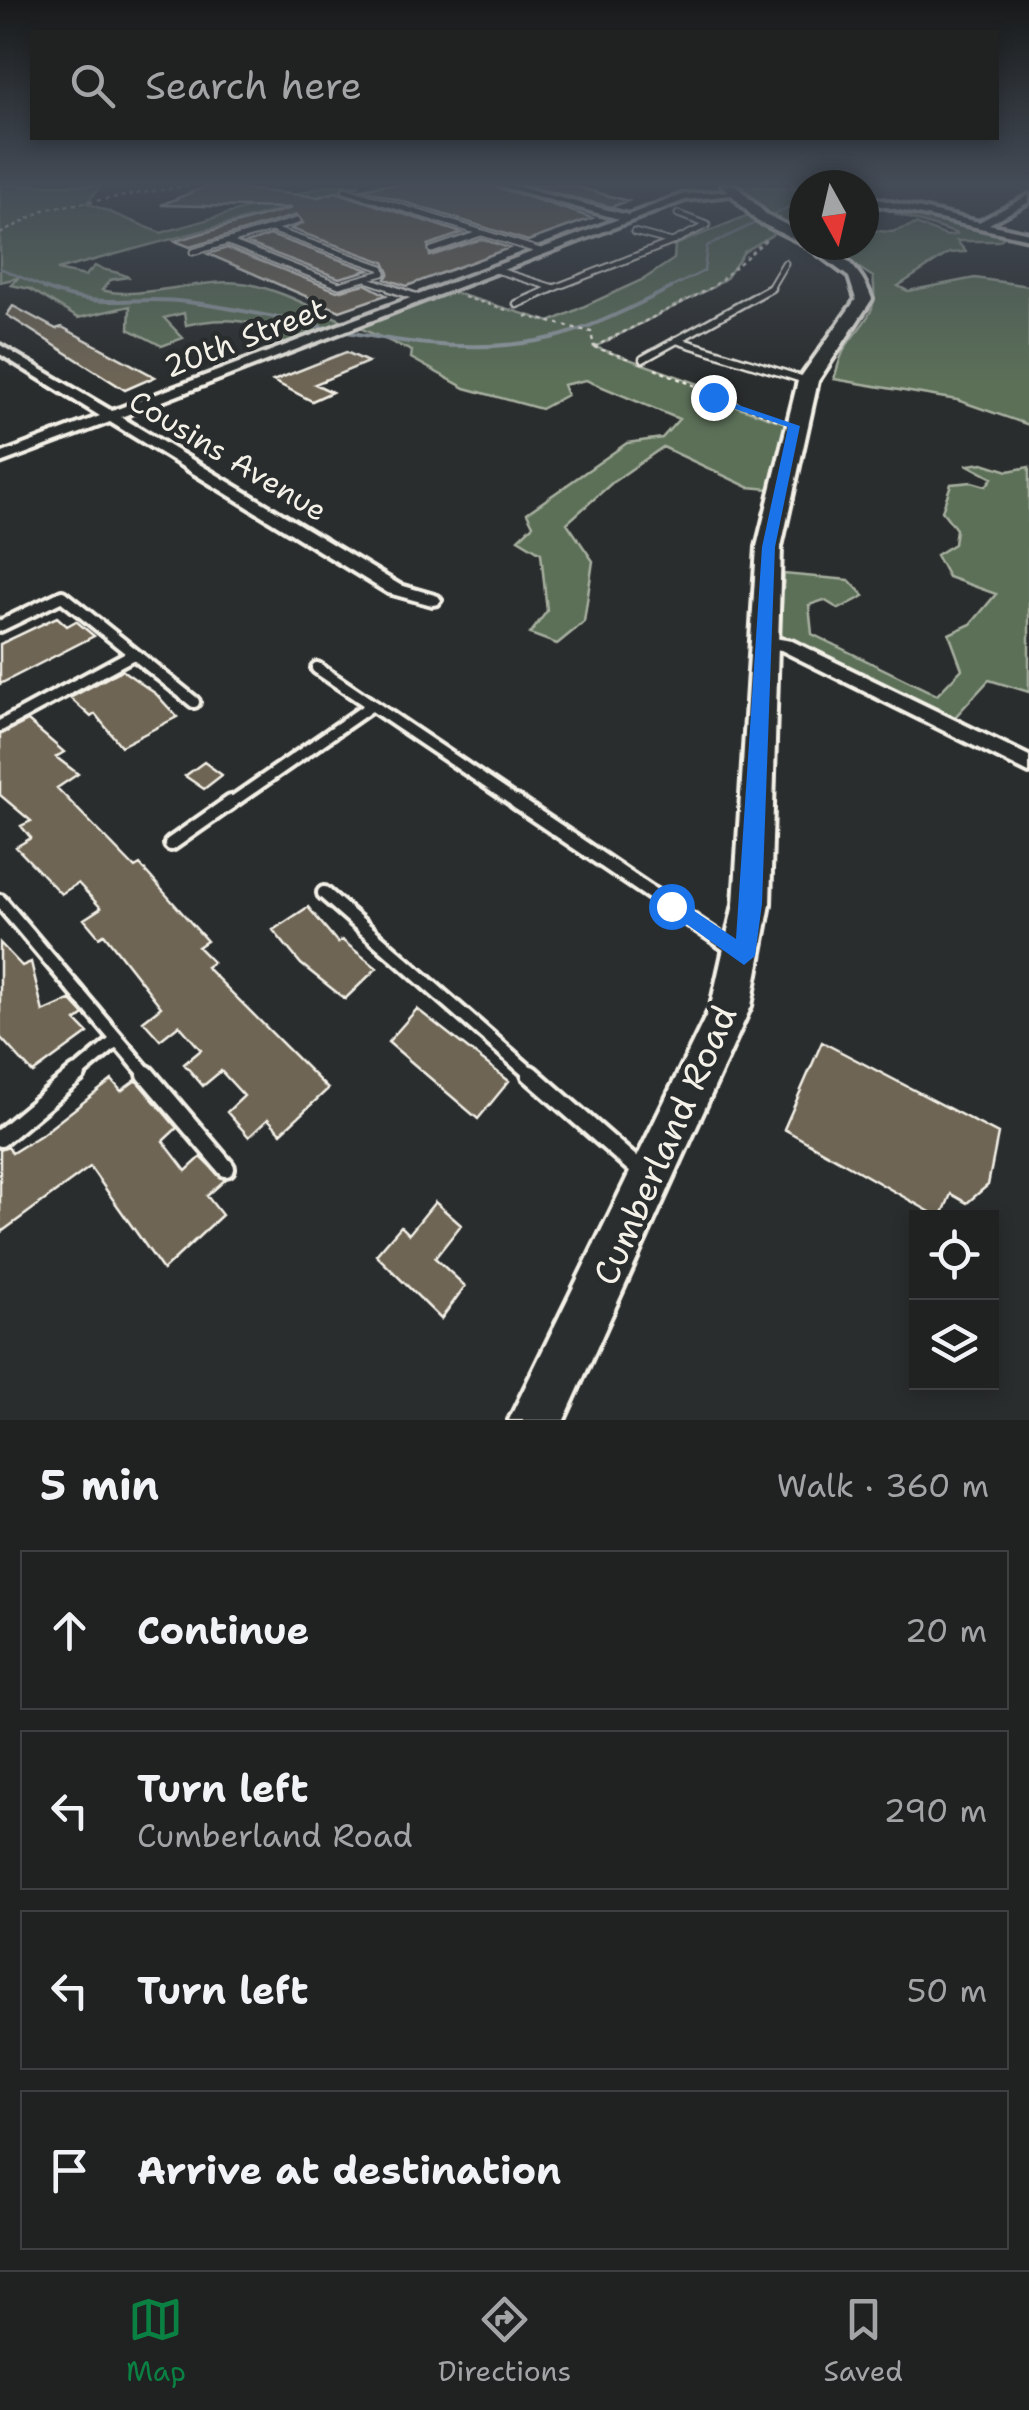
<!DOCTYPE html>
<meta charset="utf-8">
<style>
body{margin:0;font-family:"Shantell Sans",sans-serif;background:#2d2f2f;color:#f1f3f6}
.controls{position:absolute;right:30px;bottom:30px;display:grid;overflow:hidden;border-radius:0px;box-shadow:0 5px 15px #0003}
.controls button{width:90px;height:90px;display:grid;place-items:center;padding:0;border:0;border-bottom:2px solid #3d3f40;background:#202222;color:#f1f3f6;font:50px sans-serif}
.compass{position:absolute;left:789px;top:170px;width:90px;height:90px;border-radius:50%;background:#202222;box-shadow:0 5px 15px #0003;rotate:172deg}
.stop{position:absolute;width:30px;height:30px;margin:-22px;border:8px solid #1a73e8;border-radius:50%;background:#fff}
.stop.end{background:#1a73e8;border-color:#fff;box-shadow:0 2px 10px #0008}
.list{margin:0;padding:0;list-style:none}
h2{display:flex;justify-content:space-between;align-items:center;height:130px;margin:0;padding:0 40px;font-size:42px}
h2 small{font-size:32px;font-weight:400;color:#a2a4a5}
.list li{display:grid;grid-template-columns:65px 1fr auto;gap:30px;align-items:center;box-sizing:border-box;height:160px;margin:0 20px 20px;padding:0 20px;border:2px solid #3d3f40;border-radius:0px}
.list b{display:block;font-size:38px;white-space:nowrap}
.list p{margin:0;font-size:32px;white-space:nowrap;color:#a2a4a5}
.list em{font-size:32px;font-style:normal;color:#a2a4a5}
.icon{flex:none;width:55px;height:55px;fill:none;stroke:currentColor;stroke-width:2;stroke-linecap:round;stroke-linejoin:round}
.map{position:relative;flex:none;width:1029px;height:1420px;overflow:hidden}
.search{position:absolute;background:#202222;box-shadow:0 5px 15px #0003;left:30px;right:30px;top:30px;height:110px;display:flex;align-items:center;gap:25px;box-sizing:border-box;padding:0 35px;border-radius:0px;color:#a2a4a5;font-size:38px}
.sheet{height:850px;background:#202222}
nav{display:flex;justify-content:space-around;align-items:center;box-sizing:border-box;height:140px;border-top:2px solid #3d3f40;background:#202222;font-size:28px;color:#a2a4a5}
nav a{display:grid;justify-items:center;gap:5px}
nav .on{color:#0b8043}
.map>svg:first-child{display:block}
.green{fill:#5c6f59;stroke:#a8b0a0;stroke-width:2.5}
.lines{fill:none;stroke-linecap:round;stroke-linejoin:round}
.stream-far1{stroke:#929ca2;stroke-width:2.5}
.stream{stroke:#929ca2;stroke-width:4}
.building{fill:#6e6555;stroke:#f4f1e8;stroke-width:2.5}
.lane-far4-casing{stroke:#f4f1e8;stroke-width:9}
.lane-far3-casing{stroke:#f4f1e8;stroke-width:11}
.lane-far2-casing{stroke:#f4f1e8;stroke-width:18}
.lane-far1-casing{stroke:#f4f1e8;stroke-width:20}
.lane-casing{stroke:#f4f1e8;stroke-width:24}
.street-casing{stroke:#f4f1e8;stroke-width:8}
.secondary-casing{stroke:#f4f1e8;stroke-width:8}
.path{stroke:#f4f1e8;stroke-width:2.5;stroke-dasharray:4 4;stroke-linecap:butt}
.lane-far4{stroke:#2a2d2e;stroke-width:5}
.lane-far3{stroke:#2a2d2e;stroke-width:6}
.lane-far2{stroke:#2a2d2e;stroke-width:10}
.lane-far1{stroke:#2a2d2e;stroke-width:12}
.lane{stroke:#2a2d2e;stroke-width:16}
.street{fill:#2a2d2e;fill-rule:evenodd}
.secondary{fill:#2a2d2e;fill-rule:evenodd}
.route{fill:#1a73e8}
.labels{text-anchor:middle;stroke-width:9;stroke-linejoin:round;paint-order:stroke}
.far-street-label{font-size:30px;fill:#f4f1e8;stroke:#2a2d2e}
.street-label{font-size:35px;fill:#f4f1e8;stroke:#2a2d2e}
</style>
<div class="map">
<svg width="1029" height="1420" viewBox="0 0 1029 1420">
<rect width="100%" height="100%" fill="#2a2d2e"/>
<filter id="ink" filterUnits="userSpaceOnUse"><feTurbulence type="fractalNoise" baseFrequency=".01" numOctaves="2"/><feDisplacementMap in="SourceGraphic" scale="20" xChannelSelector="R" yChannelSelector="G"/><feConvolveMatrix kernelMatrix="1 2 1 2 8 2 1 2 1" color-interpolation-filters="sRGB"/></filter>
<g filter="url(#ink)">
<path class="green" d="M0 185H101L87 203 161 233 328 185H360L298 204 438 255 428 261 279 210 57 270 85 276 95 266C106 272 119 271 128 277L110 280 102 290C137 301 199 278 241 283 277 287 317 311 351 324L442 289 550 322 644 279 674 259 675 245 756 212 775 225 772 235 744 252 727 277 713 287 595 347 702 385 724 402 794 426 781 490 748 487 663 447 613 482 567 523 593 561 584 622 557 644 530 634 547 611 541 553 518 539 533 525 527 513 627 443 662 438 679 419 586 380 563 385 567 395 541 409 465 388 411 358 412 351 351 324 288 348C265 316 220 317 186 325L184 313 164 318 183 338 162 346 129 329 130 306 78 318 30 289 11 285 18 278 0 282Z
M735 185 804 190V235L751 203Z
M903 212 1006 236 998 241H957L966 252 949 253 898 286 908 291 975 278 1029 286V425L957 400 834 379C837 369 840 357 845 348 863 319 879 317 873 277L824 245H864V230L892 232 916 224 947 236 958 234 897 214Z
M983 463 1008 471 1029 467V692L989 680 954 718 780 635 784 574 849 580 864 596 839 609 824 600 809 605 812 634 937 695 962 669 949 634 971 624 996 594 948 577 936 555 954 544 956 529 942 511 951 484 972 482 986 486 992 478 968 465Z"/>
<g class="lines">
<path class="stream-far1" d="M0 268 50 290
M666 290 704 271 707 246 804 200"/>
<path class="stream" d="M44 288C105 312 131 294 187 302 305 316 431 366 551 338 593 328 632 307 671 288"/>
</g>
<path class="building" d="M209 185 318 197 336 192 462 233 428 245 430 256 482 239 509 248 407 286 385 279 389 273 384 262 291 229 303 223 297 215 190 247 175 241 292 208 161 205Z
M381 185H493L592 218 528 241 363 189Z
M523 185H570L628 201 611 207Z
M270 235 369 270 339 278 247 243Z
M227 248 337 291 365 284 386 295 340 311 208 254Z
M13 306 56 329 62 327 155 377 125 390 7 315Z
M346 352 368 362 315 384 332 392 312 401 273 381Z
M57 617 67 626 76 621 94 636 0 684V644Z
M122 670 156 694 177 717 121 746 95 714 91 717 70 698Z
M28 721 64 752 56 757 78 774 57 788 135 868 140 865 207 941 198 947 213 962 206 967 328 1089 281 1133 268 1119 249 1137 227 1112 244 1096 221 1071 203 1086 184 1064 201 1050 179 1025 160 1040 143 1021 161 1007 104 934 99 937 84 919 101 908 78 883 61 894 16 847 31 838 21 826 31 821 0 795V735Z
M204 762 222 775 204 789 185 776Z
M308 907 338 943 342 940 377 968 345 999 301 964 273 930Z
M0 943 22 966 31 962 43 1012 70 1000 84 1015 76 1021 88 1033 33 1073 0 1037Z
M417 1009 509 1081 478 1119 388 1042Z
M822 1042 998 1134 988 1185 967 1203 951 1194 941 1218 784 1129Z
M112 1080 121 1091 136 1080 177 1128 163 1141 186 1171 201 1157 225 1180 207 1196 222 1215 163 1270 90 1167 0 1233V1150L8 1147 12 1153 41 1135Z
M435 1202 461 1225 435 1258 465 1286 441 1319 376 1255 401 1226 409 1234Z"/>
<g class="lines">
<defs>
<path id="lane-far4" d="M345 190 540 251
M228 242 339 285 383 273 382 268 271 229
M672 242 707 225 678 214
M432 250 481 233
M193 252 297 221
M493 269 554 288 549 290
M369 280 397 290
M554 288 672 242 634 232
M769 290 785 263"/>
<path id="lane-far3" d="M390 288 419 298
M517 304 553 288
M676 340 808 381
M643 359 771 288"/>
<path id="lane-far2" d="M0 626 62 596 194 702
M317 668 520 805
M0 726 133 654
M228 805 372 705"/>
<path id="lane-far1" d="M516 802 735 950
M171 844 231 802
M324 893 533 1076
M0 901 148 1076
M74 1076 117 1040"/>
<path id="lane" d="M146 1074 226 1168
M530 1074 643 1173
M0 1138 77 1074"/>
<path id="street" d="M497 185H509L628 215 684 194 736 191 740 194 685 200 121 417 400 585 438 596 441 600 438 604 432 605 388 593 110 422 0 463V454L100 416 0 354V345L112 411 619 219Z
M794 185H808H804V189Z
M1029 195V202L989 224 1029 233V239L864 202V196L979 222Z
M762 636 792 641 1029 756V773L781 650 755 646 753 642 755 638Z"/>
<path id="secondary" d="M722 185H735L767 215 804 234V244L757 221Z
M806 245C839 245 862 270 872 299L818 381 781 547 770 904 751 1006 564 1420H509L711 1006 734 904 757 547 798 381 856 299 849 277Z"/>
</defs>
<use href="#lane-far4" class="lane-far4-casing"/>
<use href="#lane-far3" class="lane-far3-casing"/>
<use href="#lane-far2" class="lane-far2-casing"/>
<use href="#lane-far1" class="lane-far1-casing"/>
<use href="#lane" class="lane-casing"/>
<use href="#street" class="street-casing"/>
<use href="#secondary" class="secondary-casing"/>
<path class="path" d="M0 234 46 209 190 185
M464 297 507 310
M526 316 591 332 594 347
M594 347 713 287 769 237
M594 347 632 360
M655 369 778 420"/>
<use href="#lane-far4" class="lane-far4"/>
<use href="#lane-far3" class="lane-far3"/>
<use href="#lane-far2" class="lane-far2"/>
<use href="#lane-far1" class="lane-far1"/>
<use href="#lane" class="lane"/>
<use href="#street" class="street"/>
<use href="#secondary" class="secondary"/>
</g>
</g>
<linearGradient id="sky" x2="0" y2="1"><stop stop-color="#171919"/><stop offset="0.48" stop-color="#444c57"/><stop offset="1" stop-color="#444c57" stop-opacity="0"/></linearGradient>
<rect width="1029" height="383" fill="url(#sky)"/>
<path class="route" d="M709 395 800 426 775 547 762 904 755 956 744 965 661 906 671 898 678 900 736 939 762 547 788 427 709 400Z"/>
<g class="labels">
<g class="far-street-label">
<text transform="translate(245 338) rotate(-21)" y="10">20th Street</text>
<text transform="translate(228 456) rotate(31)" y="10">Cousins Avenue</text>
</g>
<g class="street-label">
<text transform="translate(665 1145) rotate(-66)" y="12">Cumberland Road</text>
</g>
</g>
</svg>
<div class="controls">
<button><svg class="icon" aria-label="locate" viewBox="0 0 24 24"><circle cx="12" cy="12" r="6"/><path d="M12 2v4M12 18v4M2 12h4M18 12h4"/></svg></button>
<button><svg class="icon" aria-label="layers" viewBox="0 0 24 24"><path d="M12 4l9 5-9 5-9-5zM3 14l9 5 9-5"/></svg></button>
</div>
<svg class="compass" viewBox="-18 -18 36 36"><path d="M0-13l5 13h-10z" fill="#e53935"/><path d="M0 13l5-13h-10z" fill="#a2a4a5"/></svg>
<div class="stop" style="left:671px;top:906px"></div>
<div class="stop end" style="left:713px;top:397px"></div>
<div class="search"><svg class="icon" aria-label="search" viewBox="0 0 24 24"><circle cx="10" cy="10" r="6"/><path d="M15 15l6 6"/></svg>Search here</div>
</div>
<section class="sheet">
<h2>5 min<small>Walk · 360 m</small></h2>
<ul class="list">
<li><svg class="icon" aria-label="ahead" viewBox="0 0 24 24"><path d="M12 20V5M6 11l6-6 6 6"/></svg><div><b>Continue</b></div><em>20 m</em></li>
<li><svg class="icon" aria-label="left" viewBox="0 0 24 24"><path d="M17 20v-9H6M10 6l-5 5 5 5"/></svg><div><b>Turn left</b><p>Cumberland Road</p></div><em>290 m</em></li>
<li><svg class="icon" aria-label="left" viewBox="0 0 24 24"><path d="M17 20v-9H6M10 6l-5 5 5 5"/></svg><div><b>Turn left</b></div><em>50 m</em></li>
<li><svg class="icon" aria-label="arrive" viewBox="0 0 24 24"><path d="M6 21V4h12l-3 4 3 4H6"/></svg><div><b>Arrive at destination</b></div></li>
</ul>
</section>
<nav>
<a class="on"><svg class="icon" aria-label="map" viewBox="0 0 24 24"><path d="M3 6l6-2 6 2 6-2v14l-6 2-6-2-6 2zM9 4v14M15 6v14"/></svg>Map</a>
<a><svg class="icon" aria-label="directions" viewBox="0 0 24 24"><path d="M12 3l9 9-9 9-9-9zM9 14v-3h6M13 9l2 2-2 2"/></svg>Directions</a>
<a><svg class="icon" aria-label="saved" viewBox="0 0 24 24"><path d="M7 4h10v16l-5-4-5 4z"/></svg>Saved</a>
</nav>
